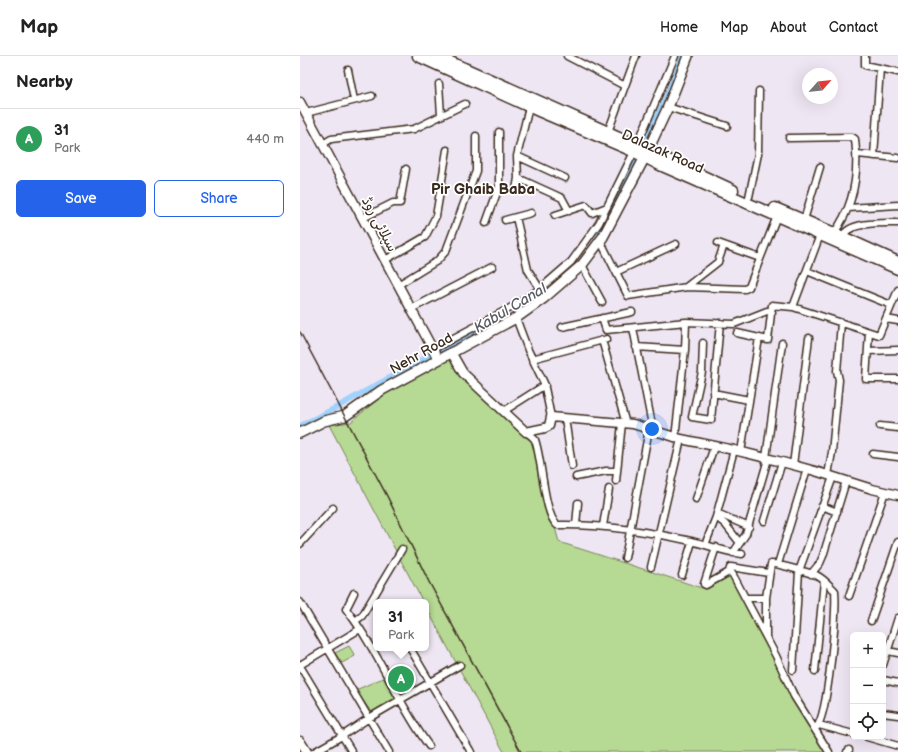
<!DOCTYPE html>
<meta charset="utf-8">
<style>
body{margin:0;font-family:"Balsamiq Sans","Playpen Sans Arabic",sans-serif;background:#f6f6f6;color:#222}
.controls{position:absolute;right:12px;bottom:12px;display:grid;overflow:hidden;border-radius:6px;box-shadow:0 4px 16px #0002}
.controls button{width:36px;height:36px;display:grid;place-items:center;padding:0;border:0;border-bottom:1px solid #e0e0e0;background:#fff;color:#222;font:20px sans-serif}
.compass{position:absolute;left:502px;top:12px;width:36px;height:36px;border-radius:50%;background:#fff;box-shadow:0 4px 16px #0002;rotate:63deg}
.you{position:absolute;left:352px;top:373px;width:14px;height:14px;margin:-10px;border:3px solid #fff;border-radius:50%;background:#1a73e8;box-shadow:0 0 0 6px #1a73e833}
.badge{display:grid;place-items:center;width:26px;height:26px;border-radius:50%;background:#2563eb;color:#fff;font-size:13px;font-weight:700}
.pin{position:absolute;translate:-50% -50%;border:2px solid #fff;box-shadow:0 1px 4px #0006}
.popup{position:absolute;left:73px;top:543px;width:56px;height:52px;box-sizing:border-box;display:grid;place-content:center;border-radius:6px;background:#fff;filter:drop-shadow(0 1px 3px #0005);font-size:13px;white-space:nowrap;color:#767676}
.popup b{font-size:15px;color:#222}
.popup::after{content:'';position:absolute;left:50%;top:100%;margin-left:-8px;border:8px solid transparent;border-top-color:#fff}
.list{margin:0;padding:0;list-style:none}
h2{display:flex;justify-content:space-between;align-items:center;height:52px;margin:0;padding:0 16px;font-size:17px}
h2 small{font-size:13px;font-weight:400;color:#767676}
.list li{display:grid;grid-template-columns:26px 1fr auto;gap:12px;align-items:center;box-sizing:border-box;height:60px;padding:0 16px;border-top:1px solid #e0e0e0}
.list b{display:block;font-size:15px;white-space:nowrap}
.list p{margin:0;font-size:13px;white-space:nowrap;color:#767676}
.list em{font-size:13px;font-style:normal;color:#767676}
.actions{display:flex;gap:8px;padding:12px 16px}
.actions a{flex:1;padding:9px 0;border:1px solid #2563eb;border-radius:6px;text-align:center;font-size:14px;color:#2563eb}
.actions .main{background:#2563eb;color:#fff}
.icon{flex:none;width:22px;height:22px;fill:none;stroke:currentColor;stroke-width:2;stroke-linecap:round;stroke-linejoin:round}
.map{position:relative;flex:none;width:598px;height:696px;overflow:hidden}
header{display:flex;align-items:center;gap:24px;box-sizing:border-box;height:56px;padding:0 20px;background:#fff;border-bottom:1px solid #e0e0e0}
header strong{font-size:19px}
nav{display:flex;gap:22px;margin-inline-start:auto;font-size:14px}
main{display:flex}
aside{flex:1;background:#fff}
.map>svg:first-child{display:block}
.green{fill:#b6d993;stroke:#788258}
.lines{fill:none;stroke-linecap:round;stroke-linejoin:round}
.canal{stroke:#a0d2fd;stroke-width:5.5}
.minor-casing{stroke:#3b2a1e;stroke-width:9}
.tertiary-casing{stroke:#3b2a1e;stroke-width:11}
.secondary-casing{stroke:#3b2a1e;stroke-width:12}
.primary-casing{stroke:#3b2a1e;stroke-width:13}
.minor{stroke:#fff;stroke-width:6}
.tertiary{stroke:#fff;stroke-width:8}
.secondary{stroke:#fff;stroke-width:9}
.primary{stroke:#fff;stroke-width:10}
.rail{stroke:#3b2a1e;stroke-width:1.5}
.labels{text-anchor:middle;stroke-width:3.5;stroke-linejoin:round;paint-order:stroke}
.street-label{font-size:14px;fill:#3b2a1e;stroke:#fff}
.neighbourhood-label{font-size:15px;font-weight:bold;fill:#3b2a1e;stroke:#fff}
.water-label{font-size:15px;font-style:italic;fill:#595c61;stroke:#fff}
</style>
<header>
<strong>Map</strong>
<nav><a>Home</a><a>Map</a><a>About</a><a>Contact</a></nav>
</header>
<main>
<aside>
<h2>Nearby<small></small></h2>
<ul class="list">
<li><span class="badge" style="background:#2e9e5b">A</span><div><b>31</b><p>Park</p></div><em>440 m</em></li>
</ul>
<div class="actions"><a class="main">Save</a><a>Share</a></div>
</aside>
<div class="map">
<svg width="598" height="696" viewBox="0 0 598 696">
<rect width="100%" height="100%" fill="#efe6f4"/>
<filter id="ink" filterUnits="userSpaceOnUse"><feTurbulence type="fractalNoise" baseFrequency=".025" numOctaves="2"/><feDisplacementMap in="SourceGraphic" scale="8" xChannelSelector="R" yChannelSelector="G"/><feConvolveMatrix kernelMatrix="1 2 1 2 8 2 1 2 1" color-interpolation-filters="sRGB"/></filter>
<g filter="url(#ink)">
<path class="green" d="M151 296 163 317 234 383 253 464 259 486 405 533 431 516 530 696H204L126 551V546H123L29 369 51 366 77 344 81 339Z
M49 590 55 600 42 607 35 597Z
M101 611 111 629 107 630 108 635 101 639 90 617Z
M87 620 99 641 73 659 56 634Z"/>
<g class="lines">
<path class="canal" d="M294 178 303 166 363 48 383 0
M233 241 241 236 248 229
M0 370 37 351 177 273"/>
<defs>
<path id="minor" d="M267 0 325 30
M565 0V9L598 16
M48 14 54 44
M139 28 141 59
M368 51 427 70
M6 57 72 40
M308 76 336 0
M489 82 552 81 555 83C559 116 554 150 534 177
M23 88 31 83 114 73 165 48
M337 89 375 0
M557 98 598 102
M217 100 265 122
M574 100 580 12
M218 122 262 142 269 155
M216 134 218 122 217 100 229 51
M449 141 458 98 459 35
M548 152 598 149
M255 159 286 149 292 157 307 151
M216 161 228 214 240 233
M63 162 93 147H100L106 113
M205 164 231 157
M504 164 520 111
M186 167 199 131V76
M542 181C549 165 584 167 598 167
M300 184 328 240 387 231 445 233 449 231 477 160
M418 187 460 202
M85 204 125 181 136 160 147 94
M282 209 302 246
M507 215 591 249
M316 216 376 188
M98 229 137 205 146 195 176 115V80
M386 231 418 206 424 189
M493 251 520 179
M111 253 192 211
M216 262 228 294 244 327 251 361
M302 262 306 274 386 266 434 268 467 255 472 256
M586 263 598 265
M262 271 332 256
M333 272 353 374
M569 276 566 323H598
M437 277 468 284 472 249 493 251 579 279 598 234
M302 284 326 368
M403 287 402 316 392 361 411 364 420 267
M336 291 385 294
M133 293 214 250 240 233 271 206 299 167 334 96
M568 295 598 294
M232 303 307 283
M413 337 449 344
M204 355 245 329
M265 362 272 410
M580 370 598 372
M226 376C229 378 233 381 235 384 242 402 244 459 257 469 302 468 347 475 391 485 408 489 425 496 442 498
M375 382 385 294 386 266
M441 396 459 282
M573 398 598 401
M466 402 482 287
M493 409 509 282
M528 419 532 396 539 324 537 315 541 267
M276 421 306 415H317
M316 425 322 367
M396 443 414 391
M522 450 537 456
M417 457 449 471
M416 461 425 468 440 487
M464 465 482 406
M276 469 278 447
M303 470 309 433
M0 488 33 452
M405 489 416 461 434 394
M416 491 404 528 406 529 429 516H431L433 519 476 600 494 640 529 696
M433 497 446 478 468 403
M325 502 349 373
M478 508 507 413
M351 511 381 383
M429 516 430 512 431 511 469 517
M511 518 520 507 523 500 546 425
M382 519 392 486
M54 537 46 553C79 595 97 647 129 690
M549 540 585 436
M445 542H466
M0 546 89 696
M55 565 62 560 102 493
M571 565 598 486
M466 581V542L471 508C475 507 510 517 516 519 523 522 530 530 535 535 537 556 528 660 516 672
M110 592 171 696
M588 595 598 597
M0 609 60 573
M583 609 598 562
M0 610 52 696
M493 614 499 515 533 421
M515 615 524 525
M583 624 598 627
M583 657 598 659
M519 669 553 678
M567 681 598 690
M14 696 42 680 69 662 160 609
M547 696 549 694"/>
<path id="tertiary" d="M0 46 138 303
M151 296 163 317 226 376 245 372 249 370 251 361 333 368 381 383 434 394 482 406 515 415 572 433 598 439
M0 685 7 696"/>
<path id="secondary" d="M348 94 368 51 388 0
M0 377 24 365 45 360 82 334 216 262 244 242 282 209 303 181 345 101"/>
<path id="primary" d="M118 0 241 56 335 96 360 109 598 213
M137 0 308 76 433 134
M475 152 534 177 598 206"/>
</defs>
<use href="#minor" class="minor-casing"/>
<use href="#tertiary" class="tertiary-casing"/>
<use href="#secondary" class="secondary-casing"/>
<use href="#primary" class="primary-casing"/>
<use href="#minor" class="minor"/>
<use href="#tertiary" class="tertiary"/>
<use href="#secondary" class="secondary"/>
<use href="#primary" class="primary"/>
<path class="rail" d="M0 276 87 440 129 526 221 696"/>
</g>
</g>
<g class="labels">
<g class="street-label">
<text transform="translate(363 95) rotate(24)" y="5">Dalazak Road</text>
<text transform="translate(80 168) rotate(62)" y="5">سپلائی روڈ</text>
<text transform="translate(121 297) rotate(-29)" y="5">Nehr Road</text>
</g>
<g class="neighbourhood-label">
<text x="183" y="138">Pir Ghaib Baba</text>
</g>
<g class="water-label">
<text transform="translate(210 252) rotate(-31)" y="5">Kabul Canal</text>
</g>
</g>
</svg>
<div class="controls">
<button>+</button>
<button>−</button>
<button><svg class="icon" aria-label="locate" viewBox="0 0 24 24"><circle cx="12" cy="12" r="6"/><path d="M12 2v4M12 18v4M2 12h4M18 12h4"/></svg></button>
</div>
<svg class="compass" viewBox="-18 -18 36 36"><path d="M0-13l5 13h-10z" fill="#e53935"/><path d="M0 13l5-13h-10z" fill="#767676"/></svg>
<div class="you"></div>
<div class="pin badge" style="left:101px;top:623px;background:#2e9e5b">A</div>
<div class="popup"><b>31</b>Park</div>
</div>
</main>
